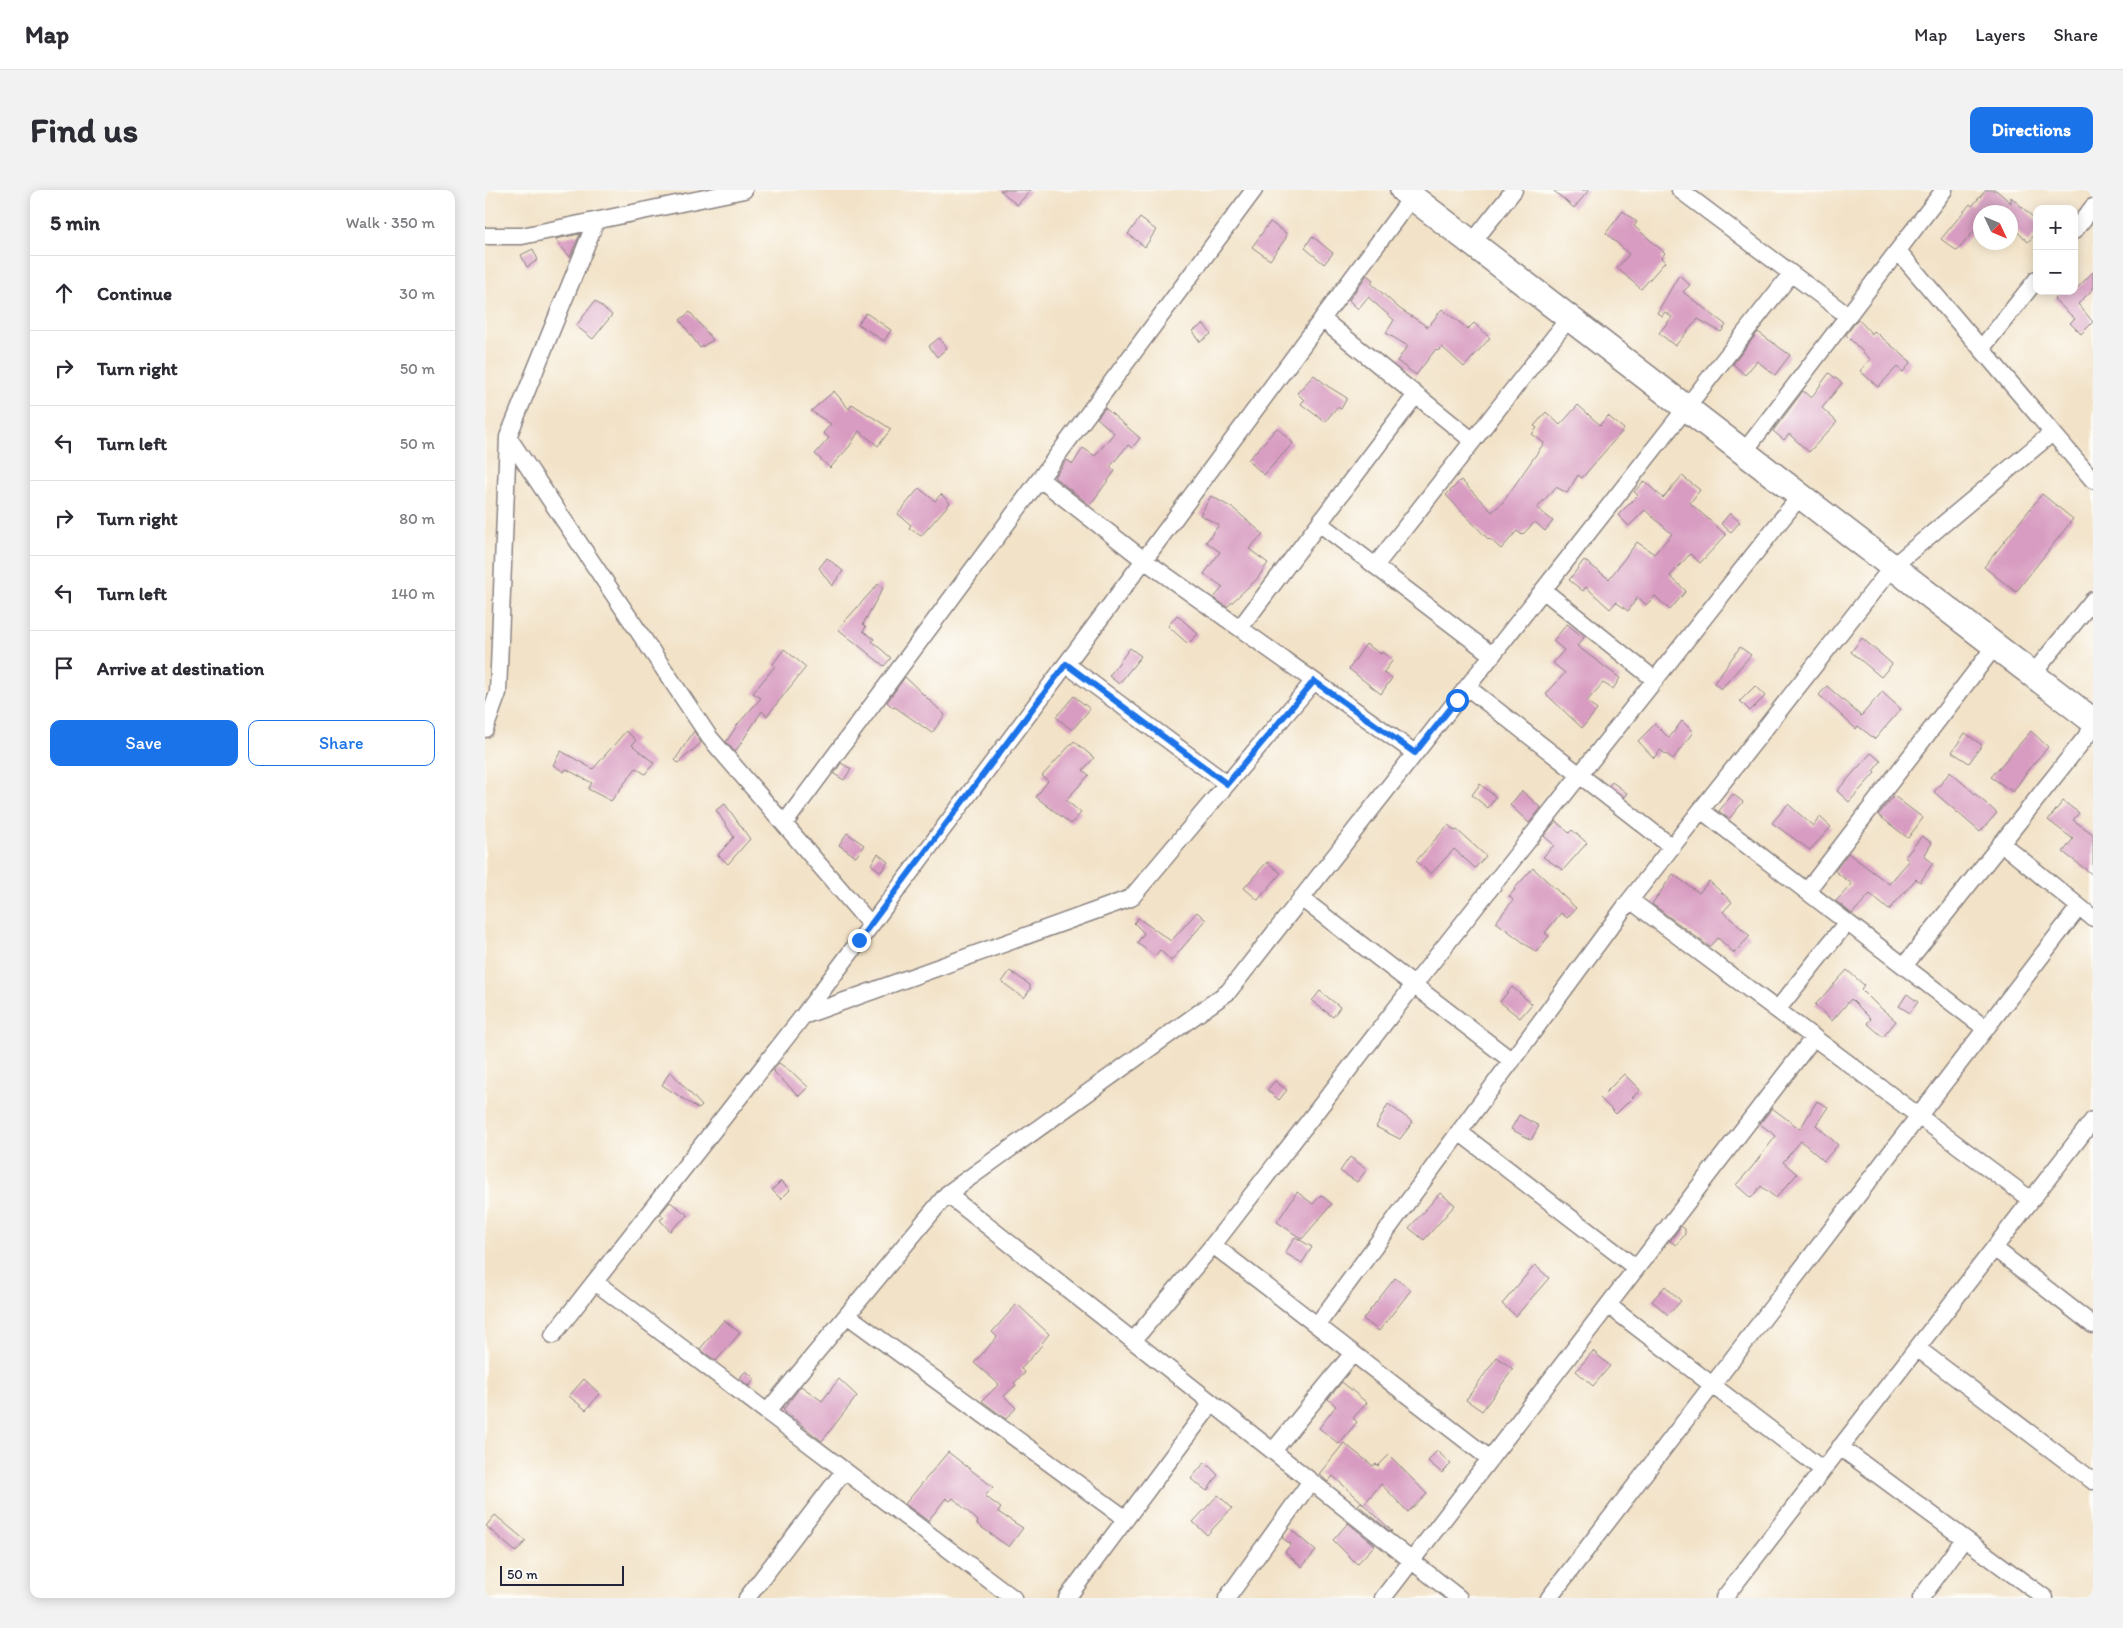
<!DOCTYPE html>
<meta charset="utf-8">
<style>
body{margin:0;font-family:Itim,sans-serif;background:#f2f2f3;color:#2b2b33}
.controls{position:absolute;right:15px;top:15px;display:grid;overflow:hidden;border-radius:10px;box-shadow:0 2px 12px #0003}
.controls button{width:45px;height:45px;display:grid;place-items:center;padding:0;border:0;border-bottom:1px solid #e1e1e2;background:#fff;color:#2b2b33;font:25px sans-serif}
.compass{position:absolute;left:1488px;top:15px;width:45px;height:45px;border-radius:50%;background:#fff;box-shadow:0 2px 12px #0003;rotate:134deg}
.scale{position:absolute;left:15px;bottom:12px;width:124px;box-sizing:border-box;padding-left:5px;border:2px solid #22223b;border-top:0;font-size:14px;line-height:18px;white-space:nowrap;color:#22223b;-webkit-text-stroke:4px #fdfcf7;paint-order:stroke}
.stop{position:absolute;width:15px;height:15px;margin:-11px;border:4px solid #1a73e8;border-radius:50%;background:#fff}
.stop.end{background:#1a73e8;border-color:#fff;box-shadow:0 1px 5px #0008}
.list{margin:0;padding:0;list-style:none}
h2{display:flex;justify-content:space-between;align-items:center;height:65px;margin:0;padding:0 20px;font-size:21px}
h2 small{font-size:16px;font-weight:400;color:#7c7c81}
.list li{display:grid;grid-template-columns:32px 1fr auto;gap:15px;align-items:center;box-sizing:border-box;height:75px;padding:0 20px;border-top:1px solid #e1e1e2}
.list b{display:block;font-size:19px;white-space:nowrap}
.list em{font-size:16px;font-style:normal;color:#7c7c81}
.actions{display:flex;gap:10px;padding:15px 20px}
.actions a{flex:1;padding:11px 0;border:1px solid #1a73e8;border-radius:10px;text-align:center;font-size:18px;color:#1a73e8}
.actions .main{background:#1a73e8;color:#fff}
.icon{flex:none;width:28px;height:28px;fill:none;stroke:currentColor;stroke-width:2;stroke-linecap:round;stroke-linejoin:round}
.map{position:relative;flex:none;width:1608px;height:1408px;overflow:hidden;border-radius:10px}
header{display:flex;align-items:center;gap:30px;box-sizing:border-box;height:70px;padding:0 25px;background:#fff;border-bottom:1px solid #e1e1e2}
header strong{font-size:24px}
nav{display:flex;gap:28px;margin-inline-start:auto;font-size:18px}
.intro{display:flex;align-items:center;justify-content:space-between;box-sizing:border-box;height:120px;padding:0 30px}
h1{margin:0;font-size:35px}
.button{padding:12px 22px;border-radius:10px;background:#1a73e8;color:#fff;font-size:18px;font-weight:700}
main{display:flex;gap:30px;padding:0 30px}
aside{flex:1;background:#fff;border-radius:10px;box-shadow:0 2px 12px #0003}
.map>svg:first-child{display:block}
.building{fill:#d89bc1}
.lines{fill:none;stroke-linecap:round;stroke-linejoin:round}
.street-casing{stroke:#8a8281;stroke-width:19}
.primary-casing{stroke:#8a8281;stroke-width:28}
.street{stroke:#fff;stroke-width:16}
.primary{stroke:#fff;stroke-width:25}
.route{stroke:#1a73e8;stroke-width:6}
</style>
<header>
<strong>Map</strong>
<nav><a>Map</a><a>Layers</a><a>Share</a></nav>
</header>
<div class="intro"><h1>Find us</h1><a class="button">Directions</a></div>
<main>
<aside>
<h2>5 min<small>Walk · 350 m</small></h2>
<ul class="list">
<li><svg class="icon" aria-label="ahead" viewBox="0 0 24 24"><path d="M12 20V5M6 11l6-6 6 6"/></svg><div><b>Continue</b></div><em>30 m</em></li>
<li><svg class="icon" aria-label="right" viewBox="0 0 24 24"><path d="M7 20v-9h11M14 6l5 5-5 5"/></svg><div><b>Turn right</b></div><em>50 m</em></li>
<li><svg class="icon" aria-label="left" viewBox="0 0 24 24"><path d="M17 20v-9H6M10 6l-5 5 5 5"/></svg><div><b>Turn left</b></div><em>50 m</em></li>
<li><svg class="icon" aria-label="right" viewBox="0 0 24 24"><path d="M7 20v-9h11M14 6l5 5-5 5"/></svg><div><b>Turn right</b></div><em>80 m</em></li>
<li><svg class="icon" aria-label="left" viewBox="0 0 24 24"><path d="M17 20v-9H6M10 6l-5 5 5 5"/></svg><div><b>Turn left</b></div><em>140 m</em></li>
<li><svg class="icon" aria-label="arrive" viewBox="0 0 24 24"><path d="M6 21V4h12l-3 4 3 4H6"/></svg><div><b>Arrive at destination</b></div></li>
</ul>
<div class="actions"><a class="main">Save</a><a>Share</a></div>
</aside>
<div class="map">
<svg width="1608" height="1408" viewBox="0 0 1608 1408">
<rect width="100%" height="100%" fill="#fdfcf7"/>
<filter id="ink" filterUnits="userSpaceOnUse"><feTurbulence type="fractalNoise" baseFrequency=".02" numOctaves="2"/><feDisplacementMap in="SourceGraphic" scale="10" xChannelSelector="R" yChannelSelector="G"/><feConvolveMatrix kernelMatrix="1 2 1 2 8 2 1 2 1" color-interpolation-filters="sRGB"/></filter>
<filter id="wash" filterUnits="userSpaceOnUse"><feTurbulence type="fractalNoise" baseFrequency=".0096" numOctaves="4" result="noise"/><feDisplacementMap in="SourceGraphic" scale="20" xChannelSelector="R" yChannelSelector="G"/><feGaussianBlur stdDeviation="1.12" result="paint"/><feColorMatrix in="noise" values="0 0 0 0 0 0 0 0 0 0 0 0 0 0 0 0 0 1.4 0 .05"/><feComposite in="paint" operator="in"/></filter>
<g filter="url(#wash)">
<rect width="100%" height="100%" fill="#f2e2c7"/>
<g id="blocks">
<path class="building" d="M515 0H546L532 15Z
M1068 0H1104L1089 18Z
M1501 0H1511L1526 13V7L1552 31V42L1543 52 1526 36V22H1496V33L1472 61 1456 49 1485 14 1487 16Z
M1138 21 1152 32 1149 36 1180 63 1176 68 1180 72 1156 99 1132 78 1144 64 1121 43Z
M655 28 671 40 660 57 643 44Z
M785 32 801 43V48L785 70 767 57Z
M95 44 85 67 70 49Z
M827 46 848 63 839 74 820 58Z
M48 59 53 70 42 77 36 65Z
M1608 82V99L1593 114 1608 132 1596 144 1585 133 1590 129 1569 109 1577 101H1589Z
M882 85 888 90 886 93 915 119 943 137 957 119 983 139 989 133 1005 148 979 177 957 157 953 161 951 159 931 185 912 171 923 156 901 143 909 130 883 107 873 119 864 110Z
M1194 85 1205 95 1198 102 1241 135 1236 142 1213 129 1190 156 1174 143 1187 127 1180 122 1177 126 1172 123Z
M110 111 127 125 108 149 91 136Z
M205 122 228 150 215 158 195 130Z
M381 123 406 140 399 151 373 134Z
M1373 129 1387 144 1389 141 1426 172 1418 182 1412 177 1393 197 1375 181 1385 169 1361 145Z
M719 134 726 144 715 152 708 141Z
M1273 142 1305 165 1290 185 1272 171 1260 185 1248 174Z
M454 148 462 158 452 167 444 156Z
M1344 183 1357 193 1337 218 1352 232 1324 262 1304 244 1299 250 1288 241 1318 201 1326 208Z
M829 185 844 197 862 208 856 219 852 217 840 232 816 214 819 210 812 203Z
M349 201 364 219 367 214 406 239 393 256 374 241 364 257 345 278 330 264 344 248 338 243 346 234 326 221Z
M1093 215 1115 235 1123 226 1139 239 1097 288 1093 285 1082 303 1071 297 1052 318 1068 331 1060 341 1050 332 1037 345 1032 341 1016 359 1005 349 1004 350 961 305 976 290 1007 322 1018 312 1059 253 1047 244 1052 238 1049 236 1061 222 1075 235Z
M620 218 655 248 647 258 643 255 625 277 630 281 605 315 569 287 582 270 588 274 598 258 610 266 629 243 612 228Z
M792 238 808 253 779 285 763 270Z
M1197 286 1215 300 1205 313 1241 345 1215 373 1205 364 1185 386 1201 401 1185 420 1170 406 1161 415 1153 407 1143 421 1131 412 1125 419 1101 397 1098 401 1084 390 1099 370 1124 389 1152 352 1169 364 1187 344 1160 320 1144 336 1133 325 1153 305 1149 302 1159 291 1178 308Z
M434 298 450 311 456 304 465 313 436 346 424 338 426 335 413 324Z
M1557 304 1588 329 1531 402 1499 377Z
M726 306 749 319 778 344 764 359 783 373 772 389 742 417 729 408 738 397 719 384 735 362 721 352 734 335 715 325Z
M1245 323 1255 332 1246 342 1236 334Z
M342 368 358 381 347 396 334 378Z
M393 394 398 398 378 434 381 437 378 441 389 449 387 451 406 468 399 476 353 439Z
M692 425 713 444 703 454 683 436Z
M1082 434 1099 448 1092 456 1135 488 1128 499 1118 493 1102 511 1112 520 1097 538 1061 504 1080 483 1068 473 1079 460 1068 451Z
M1377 448 1407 474 1396 487 1366 462Z
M881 454 896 464 897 462 908 470 898 483 907 488 896 504 864 479Z
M1255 457 1266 465 1236 499 1229 493Z
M645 458 656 466 634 494 624 486Z
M299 459 321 477 282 526 277 521 250 562 241 552 253 534 276 508 268 503 290 476 288 474Z
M420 487 460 525 447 543 410 517 408 518 402 512Z
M1270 496 1280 506 1265 521 1255 511Z
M1342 496 1376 526 1397 502 1416 519 1390 549 1373 536 1371 539 1334 505Z
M589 506 605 519 587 540 571 527Z
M1197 531 1208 542 1188 569 1175 560 1169 568 1153 551 1170 534 1184 548Z
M141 541 151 550 147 555 169 573 160 584 151 578 126 611 103 599 107 593 81 579 79 582 68 575 76 561 108 579Z
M209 541 216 553 193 573 190 570Z
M1546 541 1563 557 1543 580 1528 602 1506 587Z
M1480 543 1497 555 1484 573 1467 562Z
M589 551 609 568 598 580 604 585 581 610 596 623 586 634 551 607 563 591 557 586Z
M1386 563 1396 571 1388 581 1390 583 1364 612 1352 601Z
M356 573 366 579 359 590 349 584Z
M1465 582 1512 623 1495 642 1449 602Z
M1127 592 1142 603 1139 607 1124 596Z
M995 594 1011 607 1003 618 987 605Z
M1037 601 1056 618 1044 633 1025 615Z
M1248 604 1258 612 1244 629 1234 621Z
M1409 606 1438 628 1423 648 1393 625Z
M1578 611 1594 623 1588 630 1608 644V685L1578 662 1588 649 1563 630Z
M240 614 265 649 243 674 233 665 249 647 231 620Z
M1303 614 1328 636 1335 627 1346 637 1325 660 1287 633Z
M1071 631 1084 643 1087 640 1102 653 1078 680 1058 667 1069 655 1059 646Z
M963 635 970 641 972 640 1001 666 990 678 969 659 946 684 931 671Z
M362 643 379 655 371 667 354 655Z
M1437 646 1447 653 1439 666 1448 673 1435 692 1431 689 1404 720 1385 704 1367 724 1351 711 1367 694 1350 681 1363 663 1404 694 1424 671 1420 667Z
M393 664 403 672 396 682 386 674Z
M782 672 796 683 773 710 759 698Z
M1048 678 1091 718 1082 728 1076 723 1060 743 1064 746 1051 762 1011 732 1028 710 1024 706 1030 700 1029 699Z
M1188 684 1214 703 1224 691 1247 712 1238 722 1265 746 1249 763 1233 748 1225 757 1167 714Z
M712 722 721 730 686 771 675 760 670 766 652 753 659 743 649 733 653 728 686 751Z
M1362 780 1379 795 1376 799 1391 814 1411 831 1398 847 1382 833 1386 829 1366 809 1347 831 1330 815Z
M525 781 545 795V800L539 808 517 792Z
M1027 797 1047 814 1035 828 1015 812Z
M835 801 855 817 848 827 827 811Z
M1422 804 1433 812 1425 823 1414 816Z
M294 873 309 884 323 897 314 906 288 881Z
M185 881 217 916 214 919 177 895Z
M1139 884 1155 900 1131 924 1115 908Z
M790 891 802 900 794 910 782 900Z
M1332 911 1343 917 1331 935 1353 955 1339 971 1316 951 1298 972 1312 984 1291 1008 1276 996 1266 1008 1251 995 1267 977 1291 946 1275 934 1287 918 1315 939Z
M903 914 928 932 915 949 891 937Z
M1034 925 1054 936 1046 950 1026 939Z
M865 967 882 979 872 992 855 981Z
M296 991 305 1000 296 1009 287 1000Z
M812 1002 828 1014 836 1005 847 1014 817 1049 792 1032Z
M955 1003 970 1015 939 1050 924 1038Z
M185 1012 203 1025 185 1041 175 1030 179 1027 175 1024Z
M1196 1036 1200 1039V1044L1191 1055 1185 1051Z
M810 1047 827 1057 817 1073 800 1063Z
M1050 1075 1064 1088 1031 1126 1017 1114Z
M910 1088 926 1100 894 1141 878 1129Z
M1180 1096 1196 1111 1183 1125 1167 1111Z
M532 1114 564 1144 557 1153 558 1154 536 1179 540 1183 529 1193 531 1195 519 1206 531 1218 521 1229 497 1211 514 1194 489 1173 512 1147 507 1142Z
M239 1130 255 1143 231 1171 215 1159Z
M1108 1161 1125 1176 1108 1196 1091 1181Z
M1012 1167 1028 1179 997 1221 981 1210Z
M261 1181 270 1189 264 1196 254 1188Z
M99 1189 115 1204 101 1220 84 1206Z
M354 1189 372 1206 337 1251 298 1220 316 1196 337 1211Z
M857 1192 882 1213 868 1228 872 1232 854 1254 834 1238 851 1216 843 1209Z
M859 1253 888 1276 891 1274 893 1276 904 1265 942 1304 923 1322 896 1294 879 1314 848 1286 843 1292 834 1284Z
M952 1261 966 1274 957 1283 943 1271Z
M463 1262 508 1297 500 1306 516 1318 513 1322 538 1338 524 1357 492 1334 493 1331 468 1308 465 1311 461 1308 443 1331 420 1314Z
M720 1272 733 1285 722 1301 706 1289Z
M733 1305 747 1318 722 1345 708 1332Z
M876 1312 907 1341 906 1342 873 1315Z
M10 1325 41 1351 31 1362 1 1336Z
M863 1333 890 1355 872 1374 848 1350Z
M804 1338 831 1361 817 1377 800 1362 806 1354 797 1348Z"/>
</g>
</g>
<g filter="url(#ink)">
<use href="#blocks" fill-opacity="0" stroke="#8a8281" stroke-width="1"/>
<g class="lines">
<defs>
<path id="street" d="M1195 0 1363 126
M1589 41 1608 17
M0 46H37L259 0
M987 53 1029 0
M1413 61 1608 290
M837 129 988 251
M1496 159 1552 89
M23 247 225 548 386 735
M1259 262 1459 0
M555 289 659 370 930 563
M834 333 1007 465
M890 376 1084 128
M1058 400 1170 490
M755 438 930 206
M581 474 742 594
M1547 485 1608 410
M982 497 1187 657
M0 539 13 503 23 247 111 31
M1216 620 1501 839
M299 634 769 0
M1516 653 1608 728
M1322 701 1510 456
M816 708 1027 871
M1145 710 1546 1010
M1419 776 1608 538
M1292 820 1362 732
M318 826 646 708 829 491
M974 942 1151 1078
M462 1004 974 1408
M728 1055 1005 1269
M1509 1058 1608 1135
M110 1092 528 1408
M1123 1115 1338 1280
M362 1125 641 1329
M832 1135 1145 710 1407 377 1567 243
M68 1145 318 826 659 370 927 7
M648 1151 728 1055 929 795 1315 306
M1432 1158 1608 1291
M282 1222 462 1004 743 802 1306 84
M1355 1257 1560 1408
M788 1261 868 1163
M262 1408 359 1281
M582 1408 727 1213
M742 1408 826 1291
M898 1408 1329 847
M1064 1408 1594 717
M1239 1408 1608 930
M1436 1408 1479 1349"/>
<path id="primary" d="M918 0 1608 531"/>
</defs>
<use href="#street" class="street-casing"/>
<use href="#primary" class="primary-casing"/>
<use href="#street" class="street"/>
<use href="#primary" class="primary"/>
</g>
</g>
<g class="lines" filter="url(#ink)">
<path class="route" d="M374 750 581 474 742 594 829 491 930 563 972 510"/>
</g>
</svg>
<div class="controls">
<button>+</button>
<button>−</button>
</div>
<svg class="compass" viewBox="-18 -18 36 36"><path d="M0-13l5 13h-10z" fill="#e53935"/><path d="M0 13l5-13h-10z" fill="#7c7c81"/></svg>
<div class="scale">50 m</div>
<div class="stop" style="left:972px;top:510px"></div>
<div class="stop end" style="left:374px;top:750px"></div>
</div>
</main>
